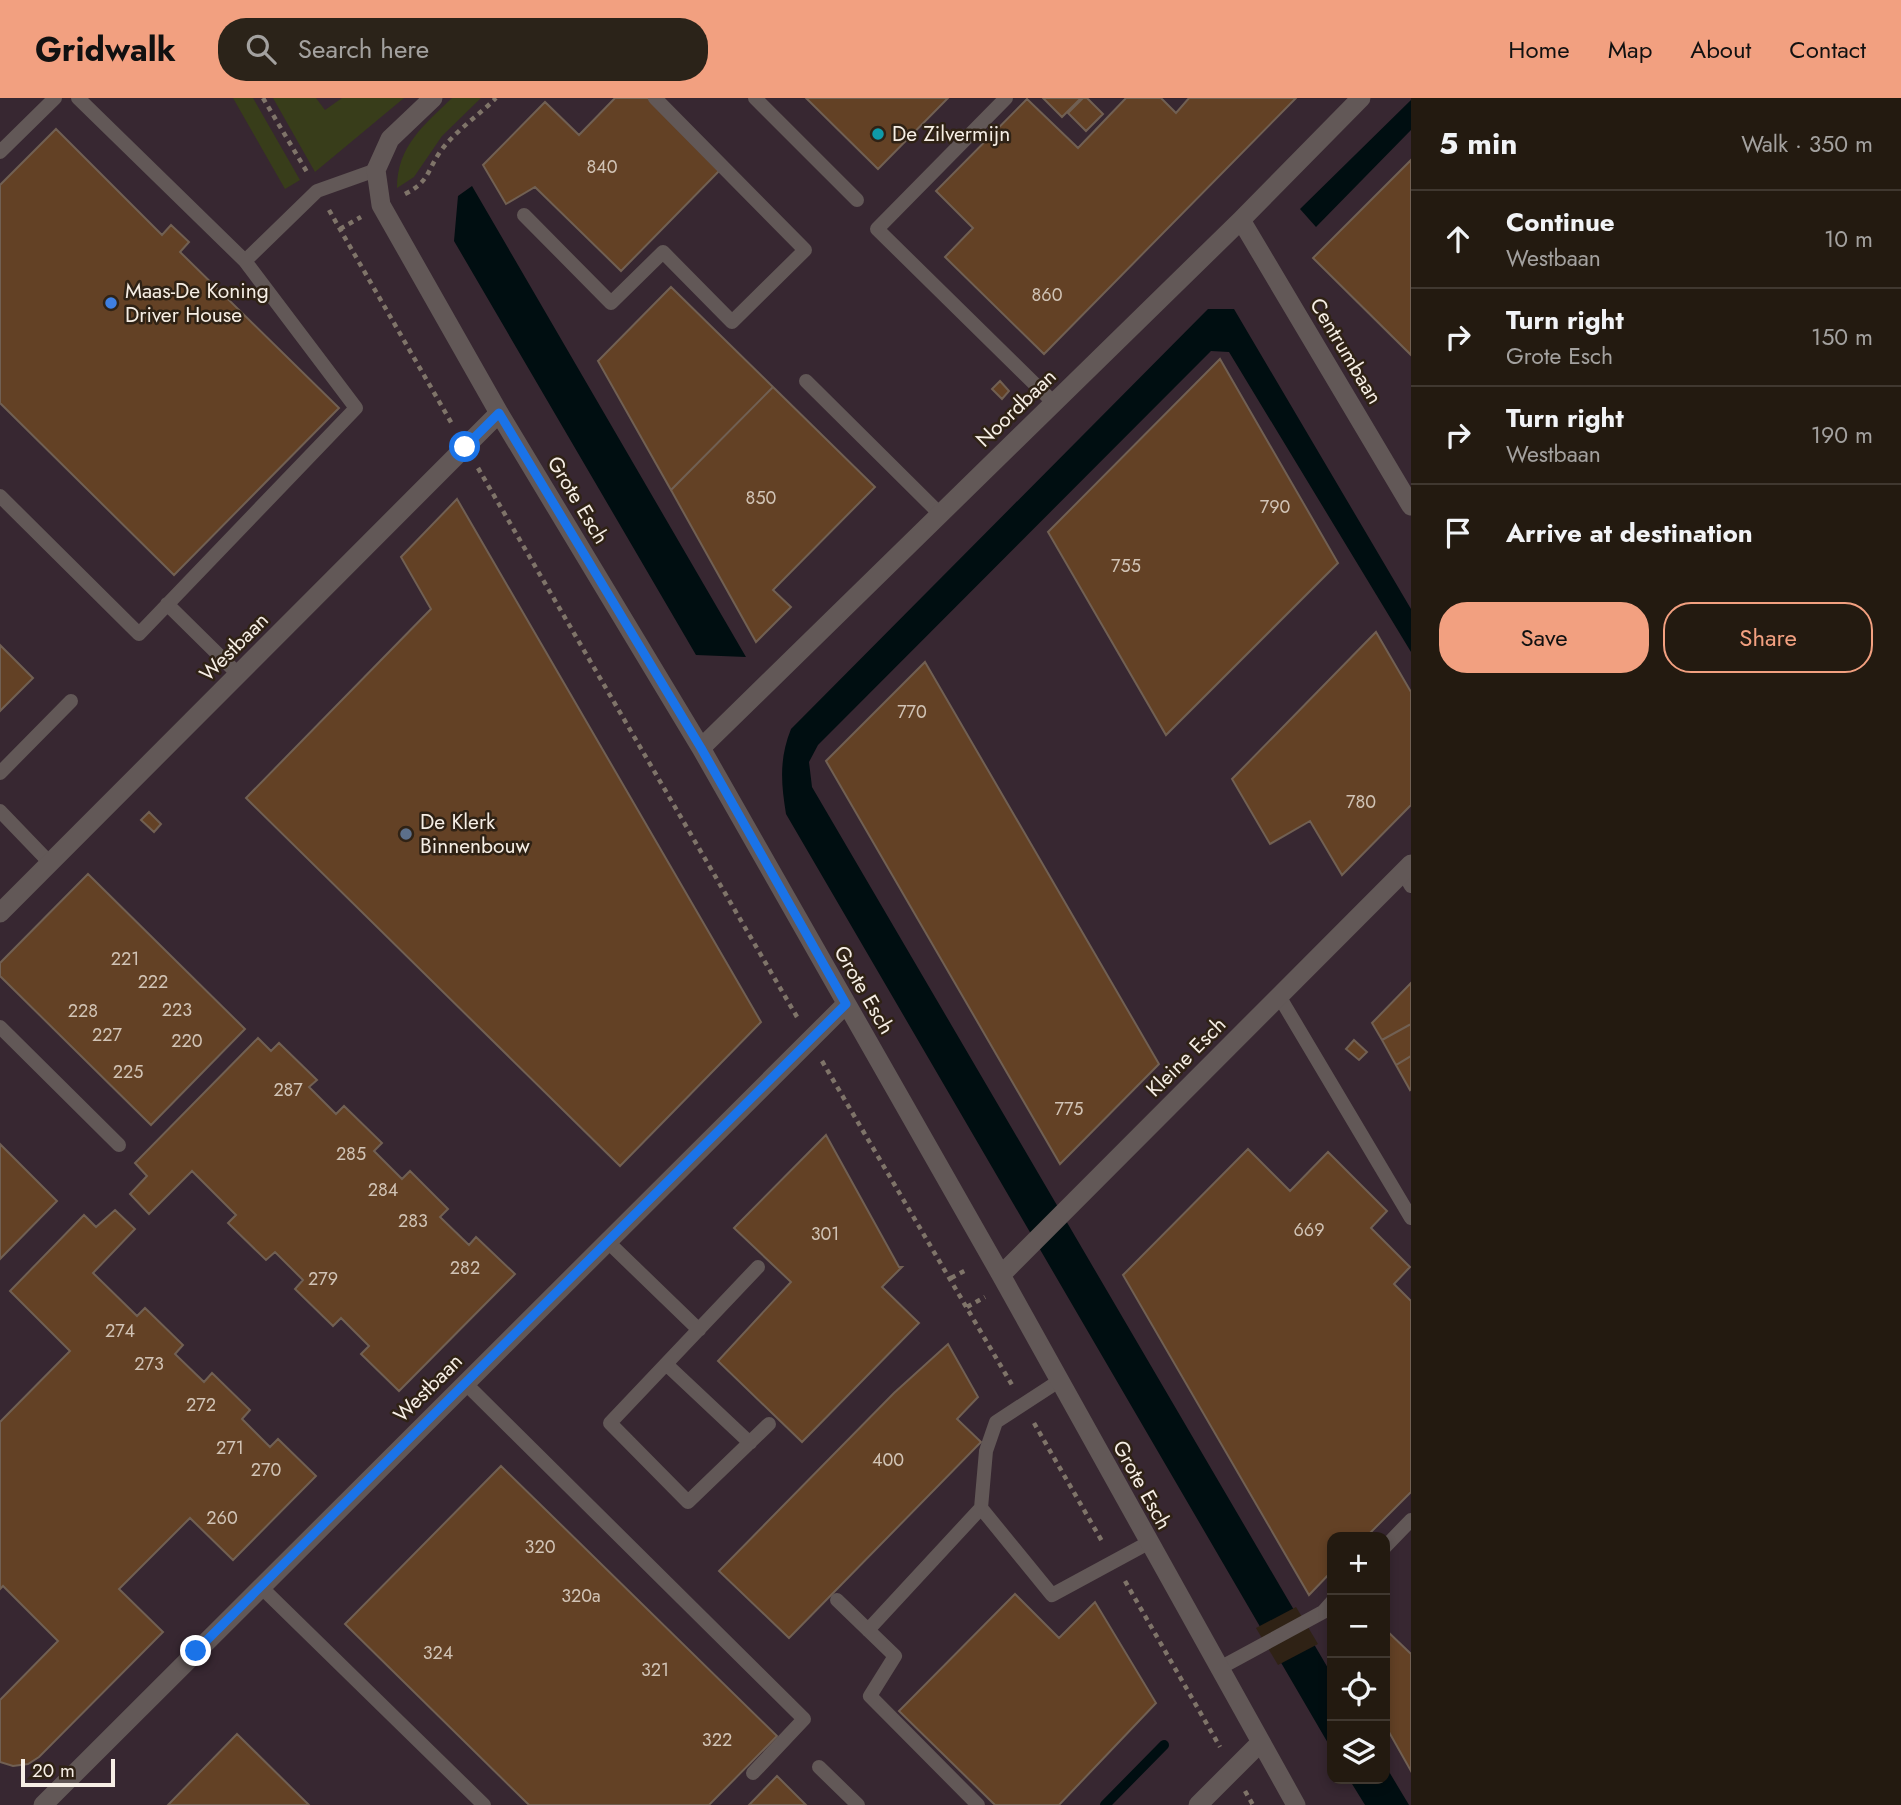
<!DOCTYPE html>
<meta charset="utf-8">
<style>
body{margin:0;font-family:Jost,sans-serif;background:#2b2319;color:#f1f3f6}
.controls{position:absolute;right:21px;bottom:21px;display:grid;overflow:hidden;border-radius:14px;box-shadow:0 4px 10px #0003}
.controls button{width:63px;height:63px;display:grid;place-items:center;padding:0;border:0;border-bottom:2px solid #403830;background:#231a10;color:#f1f3f6;font:35px sans-serif}
.scale{position:absolute;left:21px;bottom:18px;width:94px;box-sizing:border-box;padding-left:7px;border:4px solid #f6eee5;border-top:0;font-size:19px;line-height:24px;white-space:nowrap;color:#f6eee5;-webkit-text-stroke:5px #2f2215;paint-order:stroke}
.stop{position:absolute;width:21px;height:21px;margin:-16px;border:5px solid #1a73e8;border-radius:50%;background:#fff}
.stop.end{background:#1a73e8;border-color:#fff;box-shadow:0 2px 7px #0008}
.list{margin:0;padding:0;list-style:none}
h2{display:flex;justify-content:space-between;align-items:center;height:91px;margin:0;padding:0 28px;font-size:30px}
h2 small{font-size:23px;font-weight:400;color:#a3a19f}
.list li{display:grid;grid-template-columns:46px 1fr auto;gap:21px;align-items:center;box-sizing:border-box;height:98px;padding:0 28px;border-top:2px solid #403830}
.list b{display:block;font-size:26px;white-space:nowrap}
.list p{margin:0;font-size:23px;white-space:nowrap;color:#a3a19f}
.list em{font-size:23px;font-style:normal;color:#a3a19f}
.actions{display:flex;gap:14px;padding:21px 28px}
.actions a{flex:1;padding:16px 0;border:2px solid #f2a080;border-radius:28px;text-align:center;font-size:24px;color:#f2a080}
.actions .main{background:#f2a080;color:#111}
.icon{flex:none;width:38px;height:38px;fill:none;stroke:currentColor;stroke-width:2;stroke-linecap:round;stroke-linejoin:round}
.map{position:relative;flex:none;width:1411px;height:1707px;overflow:hidden}
header{display:flex;align-items:center;gap:42px;box-sizing:border-box;height:98px;padding:0 35px;background:#f2a080;color:#111}
header strong{font-size:33px}
nav{display:flex;gap:38px;margin-inline-start:auto;font-size:24px}
.search{width:490px;height:63px;background:#2b2319;display:flex;align-items:center;gap:18px;box-sizing:border-box;padding:0 24px;border-radius:28px;color:#a3a19f;font-size:26px}
main{display:flex}
aside{flex:1;background:#231a10}
.map>svg:first-child{display:block}
.industrial{fill:#372731;fill-rule:evenodd}
.green{fill:#383d1a}
.water{fill:#000e11}
.pier{fill:#2f2215}
.lines{fill:none;stroke-linecap:round;stroke-linejoin:round}
.stream{stroke:#000e11;stroke-width:10}
.building{fill:#634125;stroke:#716053;stroke-width:2}
.path{stroke:#7f7469;stroke-width:4.5;stroke-dasharray:5 5;stroke-linecap:butt}
.service{stroke:#625857;stroke-width:14}
.minor{stroke:#625857;stroke-width:19}
.route{stroke:#1a73e8;stroke-width:9}
.culture-dot{fill:#0f9aa8;stroke:#2f2215;stroke-width:2.5}
.shop-dot{fill:#3f7fe0;stroke:#2f2215;stroke-width:2.5}
.service-dot{fill:#5c6f8a;stroke:#2f2215;stroke-width:2.5}
.labels{text-anchor:middle;stroke-width:5;stroke-linejoin:round;paint-order:stroke}
.number-label{font-size:18px;fill:#d1c3b5}
.poi-label{font-size:21px;fill:#f6eee5;stroke:#2f2215;text-anchor:start}
.street-label{font-size:21px;fill:#f6eee5;stroke:#2f2215}
</style>
<header>
<strong>Gridwalk</strong>
<div class="search"><svg class="icon" aria-label="search" viewBox="0 0 24 24"><circle cx="10" cy="10" r="6"/><path d="M15 15l6 6"/></svg>Search here</div>
<nav><a>Home</a><a>Map</a><a>About</a><a>Contact</a></nav>
</header>
<main>
<div class="map">
<svg width="1411" height="1707" viewBox="0 0 1411 1707">
<rect width="100%" height="100%" fill="#2f2215"/>
<path class="industrial" d="M0 0H1411V1707H0ZM1332 1439H1385V1681H1332Z"/>
<path class="green" d="M233 0H253L300 82 285 91Z
M273 0H316L325 12 342 0H404L315 74Z
M452 0H481L442 38 414 79 397 90C397 48 424 27 452 0Z"/>
<path class="water" d="M1411 2V32L1316 129 1300 111Z
M472 88 746 559 696 557 454 143 458 98Z
M1208 211H1234L1411 511V554L1229 254 1211 253 818 647 809 664 812 689 1332 1577V1652L786 716C781 685 779 661 791 631Z
M1385 1667 1409 1707H1365L1349 1681H1385Z"/>
<path class="pier" d="M1296 1509 1318 1546 1278 1567 1256 1530Z"/>
<g class="lines">
<path class="stream" d="M1105 1707 1164 1647"/>
</g>
<path class="building" d="M615 0H648L721 71 621 173 535 89 506 106 483 67 545 4 579 37Z
M806 0H948L878 71Z
M1043 0H1081L1062 19Z
M1083 0H1087L1103 16 1086 33 1068 15Z
M1126 0H1161L1176 15 1189 0H1296L1044 256 945 159 973 130 936 93 1027 1 1078 50Z
M56 31 162 137 171 127 189 144 180 154 339 310 174 477 0 305V87Z
M1411 62V257L1313 160Z
M671 189 773 289 671 392 598 263Z
M1220 261 1338 465 1166 637 1048 434Z
M1000 283 1009 293 1002 301 992 291Z
M773 289 875 389 773 492 791 509 756 544 671 392Z
M457 401 761 924 620 1068 246 700 431 511 401 459Z
M1376 534 1411 594V707L1342 777 1310 723 1270 746 1232 681Z
M0 547 33 580 0 613Z
M925 564 1159 966 1060 1066 826 663Z
M149 714 161 726 154 734 141 722Z
M88 776 245 931 151 1027 0 878V865Z
M1411 885V926L1382 942 1372 925Z
M1411 926V958L1396 967 1382 942Z
M258 940 271 953 279 945 317 982 309 989 336 1016 344 1008 382 1045 374 1053 402 1081 410 1073 448 1111 440 1119 469 1147 476 1139 515 1176 399 1293 361 1256 369 1248 341 1220 333 1228 295 1191 303 1182 275 1154 266 1162 228 1125 236 1117 192 1073 149 1116 130 1096 147 1078 135 1065Z
M1354 942 1367 954 1359 962 1346 951Z
M1411 958V991L1410 992 1396 967Z
M826 1037 899 1169H902L882 1189 919 1225 802 1344 718 1263 791 1184 734 1130Z
M0 1046 57 1103 0 1161Z
M1248 1051 1290 1093 1328 1054 1387 1113 1371 1130 1410 1169 1394 1186 1411 1203V1394L1366 1439H1332V1473L1309 1497 1123 1177Z
M115 1112 135 1131 93 1175 137 1218 145 1210 183 1247 175 1256 204 1284 212 1275 250 1312 242 1321 270 1349 278 1341 316 1378 233 1462 190 1420 119 1491 163 1534 39 1659 28 1666 13 1668 0 1664V1602L58 1543 3 1488 0 1491V1324L70 1253 10 1193 84 1117 96 1129Z
M948 1246 978 1299 957 1321 981 1344 789 1540 719 1473 894 1295Z
M501 1368 777 1638 709 1707H529L345 1526Z
M1015 1496 1059 1540 1095 1504 1156 1605 1059 1707H995L899 1613Z
M1385 1531 1411 1556V1673L1385 1627Z
M237 1636 309 1707H168Z
M777 1678 806 1707H749Z"/>
<g class="lines">
<path class="path" d="M263 0 307 74
M405 96C429 84 427 73 440 54 454 34 479 17 496 0
M329 112 452 326
M340 131 361 119
M478 370 797 919
M822 963 1012 1287
M951 1180 968 1171
M967 1209 985 1199
M1034 1325 1103 1445
M1125 1483 1220 1649
M1245 1693 1253 1707"/>
<path class="service" d="M755 0 857 102
M1006 0 877 131 1054 305
M0 54 55 0
M524 117 611 205 663 154 732 224 805 152 655 0
M245 163 317 93 376 72
M806 283 940 416
M0 398 139 536 356 310 245 163 78 0
M167 506 238 576
M0 675 71 603
M0 713 50 765
M1403 774 1411 788
M1279 898 1411 1120
M0 929 119 1047
M607 1143 699 1232
M758 1169 610 1325 688 1404 769 1326
M666 1266 750 1345
M465 1285 804 1621 753 1675
M981 1410 986 1353 996 1324 1059 1283
M1385 1449 1411 1422
M261 1489 484 1707
M837 1502 895 1558 870 1598 978 1707
M868 1532 981 1410 1052 1497 1148 1445
M1218 1571 1323 1514 1332 1504
M819 1669 858 1707"/>
<path class="minor" d="M433 0 390 41 376 72 381 107 499 315 701 650 1001 1177 1296 1707
M1241 122 1411 408
M701 650 1241 122 1361 0
M0 815 499 315
M1001 1177 1411 766
M43 1707 846 906
M1198 1707 1259 1646"/>
</g>
<g class="lines">
<path class="route" d="M196 1553 846 906 701 650 499 315 465 349"/>
</g>
<circle class="culture-dot" cx="878" cy="36" r="7"/>
<circle class="shop-dot" cx="111" cy="205" r="7"/>
<circle class="service-dot" cx="406" cy="736" r="7"/>
<g class="labels">
<g class="number-label">
<text x="602" y="75">840</text>
<text x="1047" y="203">860</text>
<text x="761" y="406">850</text>
<text x="1275" y="415">790</text>
<text x="1126" y="474">755</text>
<text x="912" y="620">770</text>
<text x="1361" y="710">780</text>
<text x="125" y="867">221</text>
<text x="153" y="890">222</text>
<text x="177" y="918">223</text>
<text x="83" y="919">228</text>
<text x="107" y="943">227</text>
<text x="187" y="949">220</text>
<text x="128" y="980">225</text>
<text x="288" y="998">287</text>
<text x="1069" y="1017">775</text>
<text x="351" y="1062">285</text>
<text x="383" y="1098">284</text>
<text x="413" y="1129">283</text>
<text x="1309" y="1138">669</text>
<text x="825" y="1142">301</text>
<text x="465" y="1176">282</text>
<text x="323" y="1187">279</text>
<text x="120" y="1239">274</text>
<text x="149" y="1272">273</text>
<text x="201" y="1313">272</text>
<text x="230" y="1356">271</text>
<text x="888" y="1368">400</text>
<text x="266" y="1378">270</text>
<text x="222" y="1426">260</text>
<text x="540" y="1455">320</text>
<text x="581" y="1504">320a</text>
<text x="438" y="1561">324</text>
<text x="655" y="1578">321</text>
<text x="717" y="1648">322</text>
</g>
<g class="poi-label">
<text x="892" y="43">De Zilvermijn</text>
<text x="125" y="200">Maas-De Koning<tspan x="125" dy="24">Driver House</tspan></text>
<text x="420" y="731">De Klerk<tspan x="420" dy="24">Binnenbouw</tspan></text>
</g>
<g class="street-label">
<text transform="translate(1346 253) rotate(59)" y="7">Centrumbaan</text>
<text transform="translate(1016 310) rotate(-44)" y="7">Noordbaan</text>
<text transform="translate(578 402) rotate(59)" y="7">Grote Esch</text>
<text transform="translate(234 549) rotate(-45)" y="7">Westbaan</text>
<text transform="translate(864 892) rotate(60)" y="7">Grote Esch</text>
<text transform="translate(1186 959) rotate(-45)" y="7">Kleine Esch</text>
<text transform="translate(428 1290) rotate(-45)" y="7">Westbaan</text>
<text transform="translate(1142 1387) rotate(61)" y="7">Grote Esch</text>
</g>
</g>
</svg>
<div class="controls">
<button>+</button>
<button>−</button>
<button><svg class="icon" aria-label="locate" viewBox="0 0 24 24"><circle cx="12" cy="12" r="6"/><path d="M12 2v4M12 18v4M2 12h4M18 12h4"/></svg></button>
<button><svg class="icon" aria-label="layers" viewBox="0 0 24 24"><path d="M12 4l9 5-9 5-9-5zM3 14l9 5 9-5"/></svg></button>
</div>
<div class="scale">20 m</div>
<div class="stop" style="left:465px;top:349px"></div>
<div class="stop end" style="left:196px;top:1553px"></div>
</div>
<aside>
<h2>5 min<small>Walk · 350 m</small></h2>
<ul class="list">
<li><svg class="icon" aria-label="ahead" viewBox="0 0 24 24"><path d="M12 20V5M6 11l6-6 6 6"/></svg><div><b>Continue</b><p>Westbaan</p></div><em>10 m</em></li>
<li><svg class="icon" aria-label="right" viewBox="0 0 24 24"><path d="M7 20v-9h11M14 6l5 5-5 5"/></svg><div><b>Turn right</b><p>Grote Esch</p></div><em>150 m</em></li>
<li><svg class="icon" aria-label="right" viewBox="0 0 24 24"><path d="M7 20v-9h11M14 6l5 5-5 5"/></svg><div><b>Turn right</b><p>Westbaan</p></div><em>190 m</em></li>
<li><svg class="icon" aria-label="arrive" viewBox="0 0 24 24"><path d="M6 21V4h12l-3 4 3 4H6"/></svg><div><b>Arrive at destination</b></div></li>
</ul>
<div class="actions"><a class="main">Save</a><a>Share</a></div>
</aside>
</main>
